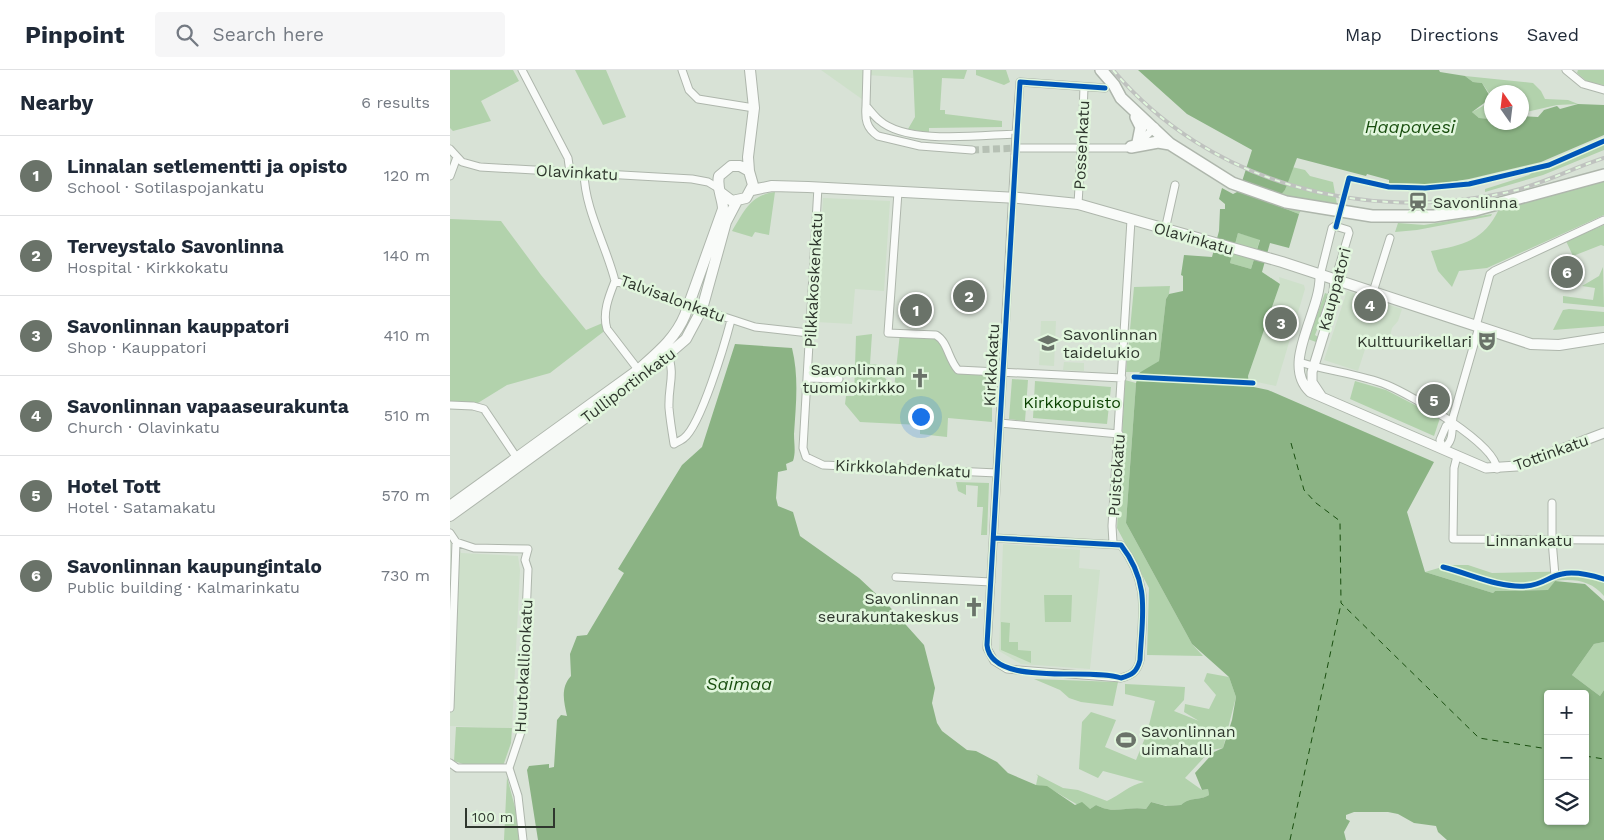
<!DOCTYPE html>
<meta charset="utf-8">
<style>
body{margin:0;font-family:"Work Sans",sans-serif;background:#f6f6f7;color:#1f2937}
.controls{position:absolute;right:15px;bottom:15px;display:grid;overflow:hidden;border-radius:5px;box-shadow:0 1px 4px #0004}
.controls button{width:45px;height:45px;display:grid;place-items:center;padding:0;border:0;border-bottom:1px solid #e0e1e3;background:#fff;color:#1f2937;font:25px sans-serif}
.compass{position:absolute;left:1034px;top:15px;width:45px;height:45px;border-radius:50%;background:#fff;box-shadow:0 1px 4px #0004;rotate:346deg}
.scale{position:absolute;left:15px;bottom:12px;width:90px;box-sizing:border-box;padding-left:5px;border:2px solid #2f372e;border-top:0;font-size:14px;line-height:18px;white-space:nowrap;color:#2f372e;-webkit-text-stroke:4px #e1f6dd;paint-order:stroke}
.you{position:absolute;left:470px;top:346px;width:18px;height:18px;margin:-12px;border:4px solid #fff;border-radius:50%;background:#1a73e8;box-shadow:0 0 0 8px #1a73e833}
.badge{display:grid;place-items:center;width:32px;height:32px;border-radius:50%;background:#6a7369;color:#fff;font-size:16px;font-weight:700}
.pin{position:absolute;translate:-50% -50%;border:2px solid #fff;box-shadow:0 1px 5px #0006}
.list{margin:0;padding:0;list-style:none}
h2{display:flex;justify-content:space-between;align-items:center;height:65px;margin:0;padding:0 20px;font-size:21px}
h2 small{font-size:16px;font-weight:400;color:#747a83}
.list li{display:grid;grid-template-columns:32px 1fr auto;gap:15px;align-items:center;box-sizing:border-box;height:80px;padding:0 20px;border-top:1px solid #e0e1e3}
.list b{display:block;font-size:19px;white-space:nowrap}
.list p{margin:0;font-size:16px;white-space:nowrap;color:#747a83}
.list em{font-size:16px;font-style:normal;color:#747a83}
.icon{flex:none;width:28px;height:28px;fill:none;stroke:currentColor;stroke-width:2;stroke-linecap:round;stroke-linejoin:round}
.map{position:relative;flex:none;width:1154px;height:770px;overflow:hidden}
header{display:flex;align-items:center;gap:30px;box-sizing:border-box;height:70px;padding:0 25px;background:#fff;border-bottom:1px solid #e0e1e3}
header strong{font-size:24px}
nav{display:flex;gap:28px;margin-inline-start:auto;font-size:18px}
.search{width:350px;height:45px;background:#f6f6f7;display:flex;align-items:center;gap:12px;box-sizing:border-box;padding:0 18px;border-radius:5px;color:#747a83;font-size:19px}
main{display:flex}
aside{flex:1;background:#fff}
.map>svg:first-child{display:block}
.built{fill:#cee0ca}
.green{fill:#b2d2ac}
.water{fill:#8bb384;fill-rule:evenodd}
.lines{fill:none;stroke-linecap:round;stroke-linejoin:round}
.ferry{stroke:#194e0f;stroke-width:1;stroke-dasharray:6 5;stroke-linecap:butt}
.minor-tunnel{stroke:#b6c0b4;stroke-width:7;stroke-dasharray:7 3.5;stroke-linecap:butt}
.minor-casing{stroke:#aeb6ac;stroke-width:9}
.tertiary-casing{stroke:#aeb6ac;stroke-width:11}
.secondary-casing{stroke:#aeb6ac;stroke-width:12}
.trunk-casing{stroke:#aeb6ac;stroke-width:14}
.minor{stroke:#f9fbf9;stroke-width:7}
.tertiary{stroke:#f9fbf9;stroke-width:9}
.secondary{stroke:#f9fbf9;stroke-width:10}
.trunk{stroke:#f9fbf9;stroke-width:11}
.rail-casing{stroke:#bfc2bf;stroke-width:4}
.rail{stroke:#e1f6dd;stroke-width:2;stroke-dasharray:5.5;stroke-linecap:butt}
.minor-bridge-casing{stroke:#aeb6ac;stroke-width:9;stroke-linecap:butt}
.minor-bridge{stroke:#f9fbf9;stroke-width:7}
.cycleway-casing{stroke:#e1f6dd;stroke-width:8}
.cycleway{stroke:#0057b8;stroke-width:5}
.labels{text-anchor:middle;stroke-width:5;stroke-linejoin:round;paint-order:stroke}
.street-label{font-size:16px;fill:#2f372e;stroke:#e1f6dd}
.poi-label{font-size:16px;fill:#2f372e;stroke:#e1f6dd;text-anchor:start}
.park-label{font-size:16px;fill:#0b4200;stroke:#e1f6dd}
.water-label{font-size:18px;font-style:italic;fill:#194e0f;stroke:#e1f6dd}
</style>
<header>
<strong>Pinpoint</strong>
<div class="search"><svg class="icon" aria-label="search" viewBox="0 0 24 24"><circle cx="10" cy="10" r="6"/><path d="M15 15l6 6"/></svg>Search here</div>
<nav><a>Map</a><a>Directions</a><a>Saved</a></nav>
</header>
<main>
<aside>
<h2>Nearby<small>6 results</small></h2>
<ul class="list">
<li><span class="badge">1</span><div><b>Linnalan setlementti ja opisto</b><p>School · Sotilaspojankatu</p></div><em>120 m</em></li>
<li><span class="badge">2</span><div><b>Terveystalo Savonlinna</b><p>Hospital · Kirkkokatu</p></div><em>140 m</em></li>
<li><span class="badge">3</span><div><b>Savonlinnan kauppatori</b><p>Shop · Kauppatori</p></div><em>410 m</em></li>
<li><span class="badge">4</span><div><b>Savonlinnan vapaaseurakunta</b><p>Church · Olavinkatu</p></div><em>510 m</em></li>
<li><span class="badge">5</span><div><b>Hotel Tott</b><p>Hotel · Satamakatu</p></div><em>570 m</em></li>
<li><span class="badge">6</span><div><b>Savonlinnan kaupungintalo</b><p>Public building · Kalmarinkatu</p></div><em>730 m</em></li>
</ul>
</aside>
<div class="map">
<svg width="1154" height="770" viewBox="0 0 1154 770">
<rect width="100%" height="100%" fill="#d8e2d6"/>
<path class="built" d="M371 0H464L463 8 417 5 416 32Z
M373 128 440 131 434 221 405 219 402 254 366 252Z
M829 207 854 215 855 219 826 316 798 310V306L830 214Z
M897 221 952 239 948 251 942 258 939 272 919 267 908 301 874 290Z
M591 251H606L604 296 589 295Z
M614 292 634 293V301L613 300Z
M6 472 11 483 68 486 70 500 62 658 0 656Z
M553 474 630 480 629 498 650 500 640 599 571 594 549 581Z"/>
<path class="green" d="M0 0H63L69 11 31 31 41 51 3 61 0 58Z
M125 0H156L176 47 153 55Z
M463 0H517L514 9 492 8 490 40H495V44L552 51V57L479 58V63L458 59 465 47Z
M526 0H556L560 12 554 15 526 5Z
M1128 0H1154V15L1140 14 1127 3Z
M1015 6 1083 13 1091 21 1095 29 1118 30 1128 34 1107 35 1072 43V22H1042L1041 26 1032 13 1023 12Z
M1041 28V49L1029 48 1022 42 1033 36Z
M1154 73V80L1093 105 1035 122V119L1079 105 1083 101Z
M842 97 855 100 860 106 883 112 888 140 852 138 849 144 823 134 835 120Z
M1154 109V145L1037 198 1009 201 1002 217 988 201 981 181C1013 175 1034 171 1049 139Z
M325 122 319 165 305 162 302 167 282 161C294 142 300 125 325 122Z
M1042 144 1041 146 967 160 945 162 948 153 974 155Z
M0 149 51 151 91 205 136 260 155 252 157 259 100 303 57 315 23 336 0 335Z
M1154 155V176L1151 175 1123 186 1116 171Z
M788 163 810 169 801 199 780 193Z
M1153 197 1154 237 1113 233V226L1143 230 1145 218 1132 216 1149 206Z
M720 216 719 224 716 229 709 291 693 302H676L684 217Z
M875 223 880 225 865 265 868 267 866 272 858 269Z
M1119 239 1154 242V256L1103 260 1113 240Z
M450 263 486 265 508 300 542 301V352L498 348 497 367 470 364V355L410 352 395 334 396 326H404L406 266 422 264 420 294 430 295 431 303 444 319Z
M562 309 578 310 575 351 559 349Z
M675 310 686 313 676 453 742 574 753 586 697 585 699 518 667 458Z
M585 311 661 317 657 354 583 348Z
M905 311 936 320 990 348 984 366 900 329Z
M506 412 539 413 537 465H531L533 437H527L528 416 516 415V425L508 421Z
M999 495H1018L1042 503 1136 501 1144 505 1154 506V526C1142 511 1124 508 1105 511L1099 520 1045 521 1043 523 975 502Z
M594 525H622L621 552H595Z
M551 552 560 553 559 572H568V580L581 581V593L551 580Z
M1154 572V620L1150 626 1122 605 1144 574Z
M757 603 779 607 786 627 773 678 761 680 735 708 752 720 758 719 759 725C749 731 741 726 731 735L717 736 701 732 696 739C677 736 665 745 646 735L640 739C619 734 606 717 586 715L588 706 586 704 613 718 628 720 657 731C670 725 679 715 694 712L653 701 648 708 629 699 632 652 641 642 666 650 655 677 686 690 697 663 705 631 675 624V614L735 617 734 630 724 641 749 651 734 642 735 634 759 639 766 625 754 611Z
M584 609 668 612 663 636 631 632 619 628 610 620Z
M6 657 62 658 61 673 53 696 13 694 4 691Z
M57 707 66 741 69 770H54Z"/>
<path class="water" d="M688 0H989L990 2 1015 6 1023 12 1032 13 1041 28 1022 42 1029 48 1041 49 1042 52H1072V46L1088 47 1094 40 1107 36 1110 39 1128 34 1154 35V65L1091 92 1019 109 975 116 974 114 939 113V110L917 104 916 106 847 88 835 120 823 134 849 144 839 178 820 173 812 202 830 214 798 306 799 316 818 320 984 392 957 442 975 502 1043 523 1045 521 1098 520 1105 511 1135 514 1154 531V572L1144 574 1122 605 1150 626 1154 620V770H997L988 762 986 756 964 753 948 744 938 742H904L896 745V749L900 751 894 762 896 770H88L77 700 79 696 99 694V698L104 697 107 650 111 645 117 646C114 632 110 618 121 606L120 584 127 566 137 565 174 503 168 499 232 395 252 377 285 274 342 278C349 307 346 334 344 364 344 374 346 382 343 391L336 394 337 400 328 402 326 428 328 436 343 442 350 466 409 508 439 536 474 575 485 618 482 633 487 653 492 661 517 680 526 681 547 692 558 703 586 715 597 716 625 735 632 732 640 739 646 735C665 745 676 736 696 739L701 732 716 736 731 735C741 726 749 731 759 725L758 719 752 720 745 703 764 682 773 678 782 650 786 627 779 607 742 574 676 453 686 313 689 303 709 291 716 229 719 224 733 221V206L731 205 734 185 762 187 769 161 770 139H775V134L769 129 772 118 783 124 789 121 802 80 737 44ZM788 163 810 170 801 199 780 193ZM1098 624H1135V751H1098Z"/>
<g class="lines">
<path class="ferry" d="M841 373 854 420 866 433 890 451 891 533 1029 668 1098 679
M1135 686 1154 689
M840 770 891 534"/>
<path class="minor-tunnel" d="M522 80 569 78"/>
<defs>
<path id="minor" d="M72 0 118 88 120 102
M232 0 239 20 248 29 304 38
M417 0 416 36C420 40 424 46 429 50 457 75 530 65 566 64L570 12 655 18
M1116 0 1133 14 1154 20
M416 36C415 49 416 58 428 66L470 76 522 80
M632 69 634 17
M570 78H677L693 69 705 57
M0 79 12 92 30 97 242 109 258 112 268 118
M134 103C135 140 156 175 165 211L305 257 359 263
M0 106 7 87
M368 117 353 378 356 387 373 395 547 403
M448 122 438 263 486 265C498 272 498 289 508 300L672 308
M628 134 631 83
M715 160 725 115
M870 206 882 158 885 156 898 160 899 163 885 210
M165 211C159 226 152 243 157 259L190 302
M923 222 940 168
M1026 256 1040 204 1044 201 1154 150
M217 281C226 307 218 313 219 338 220 350 222 362 224 374 227 372 232 370 234 368 251 355 275 273 281 250
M849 292C877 301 910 304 937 315 961 325 1045 373 1047 399
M357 308 389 309
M0 335 23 336 34 339 69 391
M1002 352 996 356 990 370 993 379C1005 370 1001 360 1003 347L1029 257
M550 353 669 364
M1007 386 1004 398 1003 469 1154 470
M1102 433V470L1105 506
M0 463 6 472 0 638
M544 468 671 475C701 514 692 545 690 590 687 602 682 605 671 608L557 599 544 591 537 578 565 85
M6 472 24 478 78 479 75 490 78 499 71 662 59 698 68 726 73 770
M663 473 662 456 681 150
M446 507 541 512
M0 693 7 698H59"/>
<path id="tertiary" d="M870 206C871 242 830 294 860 322L1036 398 1067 396 1154 363
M872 327 862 312V302L875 260V248L884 222 885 210"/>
<path id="secondary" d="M299 101 298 87 304 38 300 0
M302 120 322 116 358 117 569 128 628 134 832 192 1081 274 1109 275 1154 268
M0 436 188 300C207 283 225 269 235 245L273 139C273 128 266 118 269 106L281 96H290L299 101 303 115 296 128 282 131 270 122
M0 446 193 306 236 269 252 239 276 152 287 131"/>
<path id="trunk" d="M651 0 664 15 671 28 720 74 782 113 836 132 922 146H984L1025 140 1154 105
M686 47 691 57 688 72
M681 77 708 72 720 74"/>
</defs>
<use href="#minor" class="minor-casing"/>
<use href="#tertiary" class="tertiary-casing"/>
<use href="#secondary" class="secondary-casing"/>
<use href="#trunk" class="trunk-casing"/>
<use href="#minor" class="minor"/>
<use href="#tertiary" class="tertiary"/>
<use href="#secondary" class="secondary"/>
<use href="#trunk" class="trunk"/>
<defs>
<path id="rail" d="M663 0C758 113 913 153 1054 123 1089 116 1120 99 1154 88"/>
</defs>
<use href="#rail" class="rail-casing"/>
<use href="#rail" class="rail"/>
<defs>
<path id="minor-bridge" d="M631 83 632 69
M565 85 566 64"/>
</defs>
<use href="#minor-bridge" class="minor-bridge-casing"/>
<use href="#minor-bridge" class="minor-bridge"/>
<defs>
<path id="cycleway" d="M886 157 899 108 939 117 975 118 1019 114 1099 95 1154 71
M684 307 803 313
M544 468 671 475C701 514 692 545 690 590 687 602 682 605 671 608 640 597 541 618 537 575L570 12 655 18
M993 497C1021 504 1048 518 1076 516 1093 515 1099 506 1112 504 1126 501 1141 505 1154 509"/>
</defs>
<use href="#cycleway" class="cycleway-casing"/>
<use href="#cycleway" class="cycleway"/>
</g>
<defs>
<symbol id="station-bare" viewBox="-9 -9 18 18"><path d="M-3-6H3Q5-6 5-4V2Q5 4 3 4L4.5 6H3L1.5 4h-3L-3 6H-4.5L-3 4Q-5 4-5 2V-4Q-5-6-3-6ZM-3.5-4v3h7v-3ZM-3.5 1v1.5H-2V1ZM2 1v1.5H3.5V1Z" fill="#6a7369" stroke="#e1f6dd" stroke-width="2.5" paint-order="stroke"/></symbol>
<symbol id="theatre-bare" viewBox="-9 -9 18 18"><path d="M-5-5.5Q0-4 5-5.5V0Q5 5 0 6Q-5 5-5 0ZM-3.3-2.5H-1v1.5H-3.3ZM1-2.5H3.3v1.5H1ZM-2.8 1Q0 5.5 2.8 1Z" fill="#6a7369" stroke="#e1f6dd" stroke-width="2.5" paint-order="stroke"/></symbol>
<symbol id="school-bare" viewBox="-9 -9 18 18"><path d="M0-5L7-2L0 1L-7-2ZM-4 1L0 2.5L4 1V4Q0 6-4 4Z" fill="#6a7369" stroke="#e1f6dd" stroke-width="2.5" paint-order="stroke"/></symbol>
<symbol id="church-bare" viewBox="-9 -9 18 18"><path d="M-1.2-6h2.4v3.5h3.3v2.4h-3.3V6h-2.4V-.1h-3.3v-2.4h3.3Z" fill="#6a7369" stroke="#e1f6dd" stroke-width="2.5" paint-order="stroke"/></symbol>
<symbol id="stadium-bare" viewBox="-9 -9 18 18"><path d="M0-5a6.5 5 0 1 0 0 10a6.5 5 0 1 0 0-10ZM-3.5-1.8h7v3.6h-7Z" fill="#6a7369" stroke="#e1f6dd" stroke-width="2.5" paint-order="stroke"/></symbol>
</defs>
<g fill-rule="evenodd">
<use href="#station-bare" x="954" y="118" width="28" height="28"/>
<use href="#theatre-bare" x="1023" y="257" width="28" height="28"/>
<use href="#school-bare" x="584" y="259" width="28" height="28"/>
<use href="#church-bare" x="456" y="294" width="28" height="28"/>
<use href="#church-bare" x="510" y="523" width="28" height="28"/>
<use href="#stadium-bare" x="662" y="656" width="28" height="28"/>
</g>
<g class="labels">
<g class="street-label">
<text transform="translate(631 75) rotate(-87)" y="6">Possenkatu</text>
<text transform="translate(127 102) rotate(3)" y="6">Olavinkatu</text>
<text transform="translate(744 168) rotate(16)" y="6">Olavinkatu</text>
<text transform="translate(363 210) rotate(-87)" y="6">Pilkkakoskenkatu</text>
<text transform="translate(884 219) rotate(-75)" y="6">Kauppatori</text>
<text transform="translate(223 228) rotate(20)" y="6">Talvisalonkatu</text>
<text transform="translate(541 295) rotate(-87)" y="6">Kirkkokatu</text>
<text transform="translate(178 315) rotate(-37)" y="6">Tulliportinkatu</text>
<text transform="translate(1101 382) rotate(-20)" y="6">Tottinkatu</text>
<text transform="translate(453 398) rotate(3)" y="6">Kirkkolahdenkatu</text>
<text transform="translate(666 405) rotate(-86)" y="6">Puistokatu</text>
<text x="1079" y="476">Linnankatu</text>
<text transform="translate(73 596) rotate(-87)" y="6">Huutokallionkatu</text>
</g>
<g class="poi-label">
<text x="983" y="138">Savonlinna</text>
<text x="613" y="270">Savonlinnan<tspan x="613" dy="18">taidelukio</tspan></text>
<text x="1022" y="277" text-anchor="end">Kulttuurikellari</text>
<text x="455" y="305" text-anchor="end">Savonlinnan<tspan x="455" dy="18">tuomiokirkko</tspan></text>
<text x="509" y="534" text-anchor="end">Savonlinnan<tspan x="509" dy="18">seurakuntakeskus</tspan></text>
<text x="691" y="667">Savonlinnan<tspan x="691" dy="18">uimahalli</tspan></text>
</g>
<g class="park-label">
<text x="622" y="338">Kirkkopuisto</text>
</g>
<g class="water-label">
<text x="960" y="63">Haapavesi</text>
<text x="289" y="620">Saimaa</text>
</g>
</g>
</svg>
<div class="controls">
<button>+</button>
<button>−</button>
<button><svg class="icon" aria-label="layers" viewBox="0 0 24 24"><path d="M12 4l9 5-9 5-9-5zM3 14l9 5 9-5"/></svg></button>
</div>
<svg class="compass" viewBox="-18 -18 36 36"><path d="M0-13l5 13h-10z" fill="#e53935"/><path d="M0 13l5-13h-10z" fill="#747a83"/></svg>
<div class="scale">100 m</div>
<div class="you"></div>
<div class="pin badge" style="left:466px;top:240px">1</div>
<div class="pin badge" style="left:519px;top:226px">2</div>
<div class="pin badge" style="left:831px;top:253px">3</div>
<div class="pin badge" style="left:920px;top:235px">4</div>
<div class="pin badge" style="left:984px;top:330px">5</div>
<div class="pin badge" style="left:1117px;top:202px">6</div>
</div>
</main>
